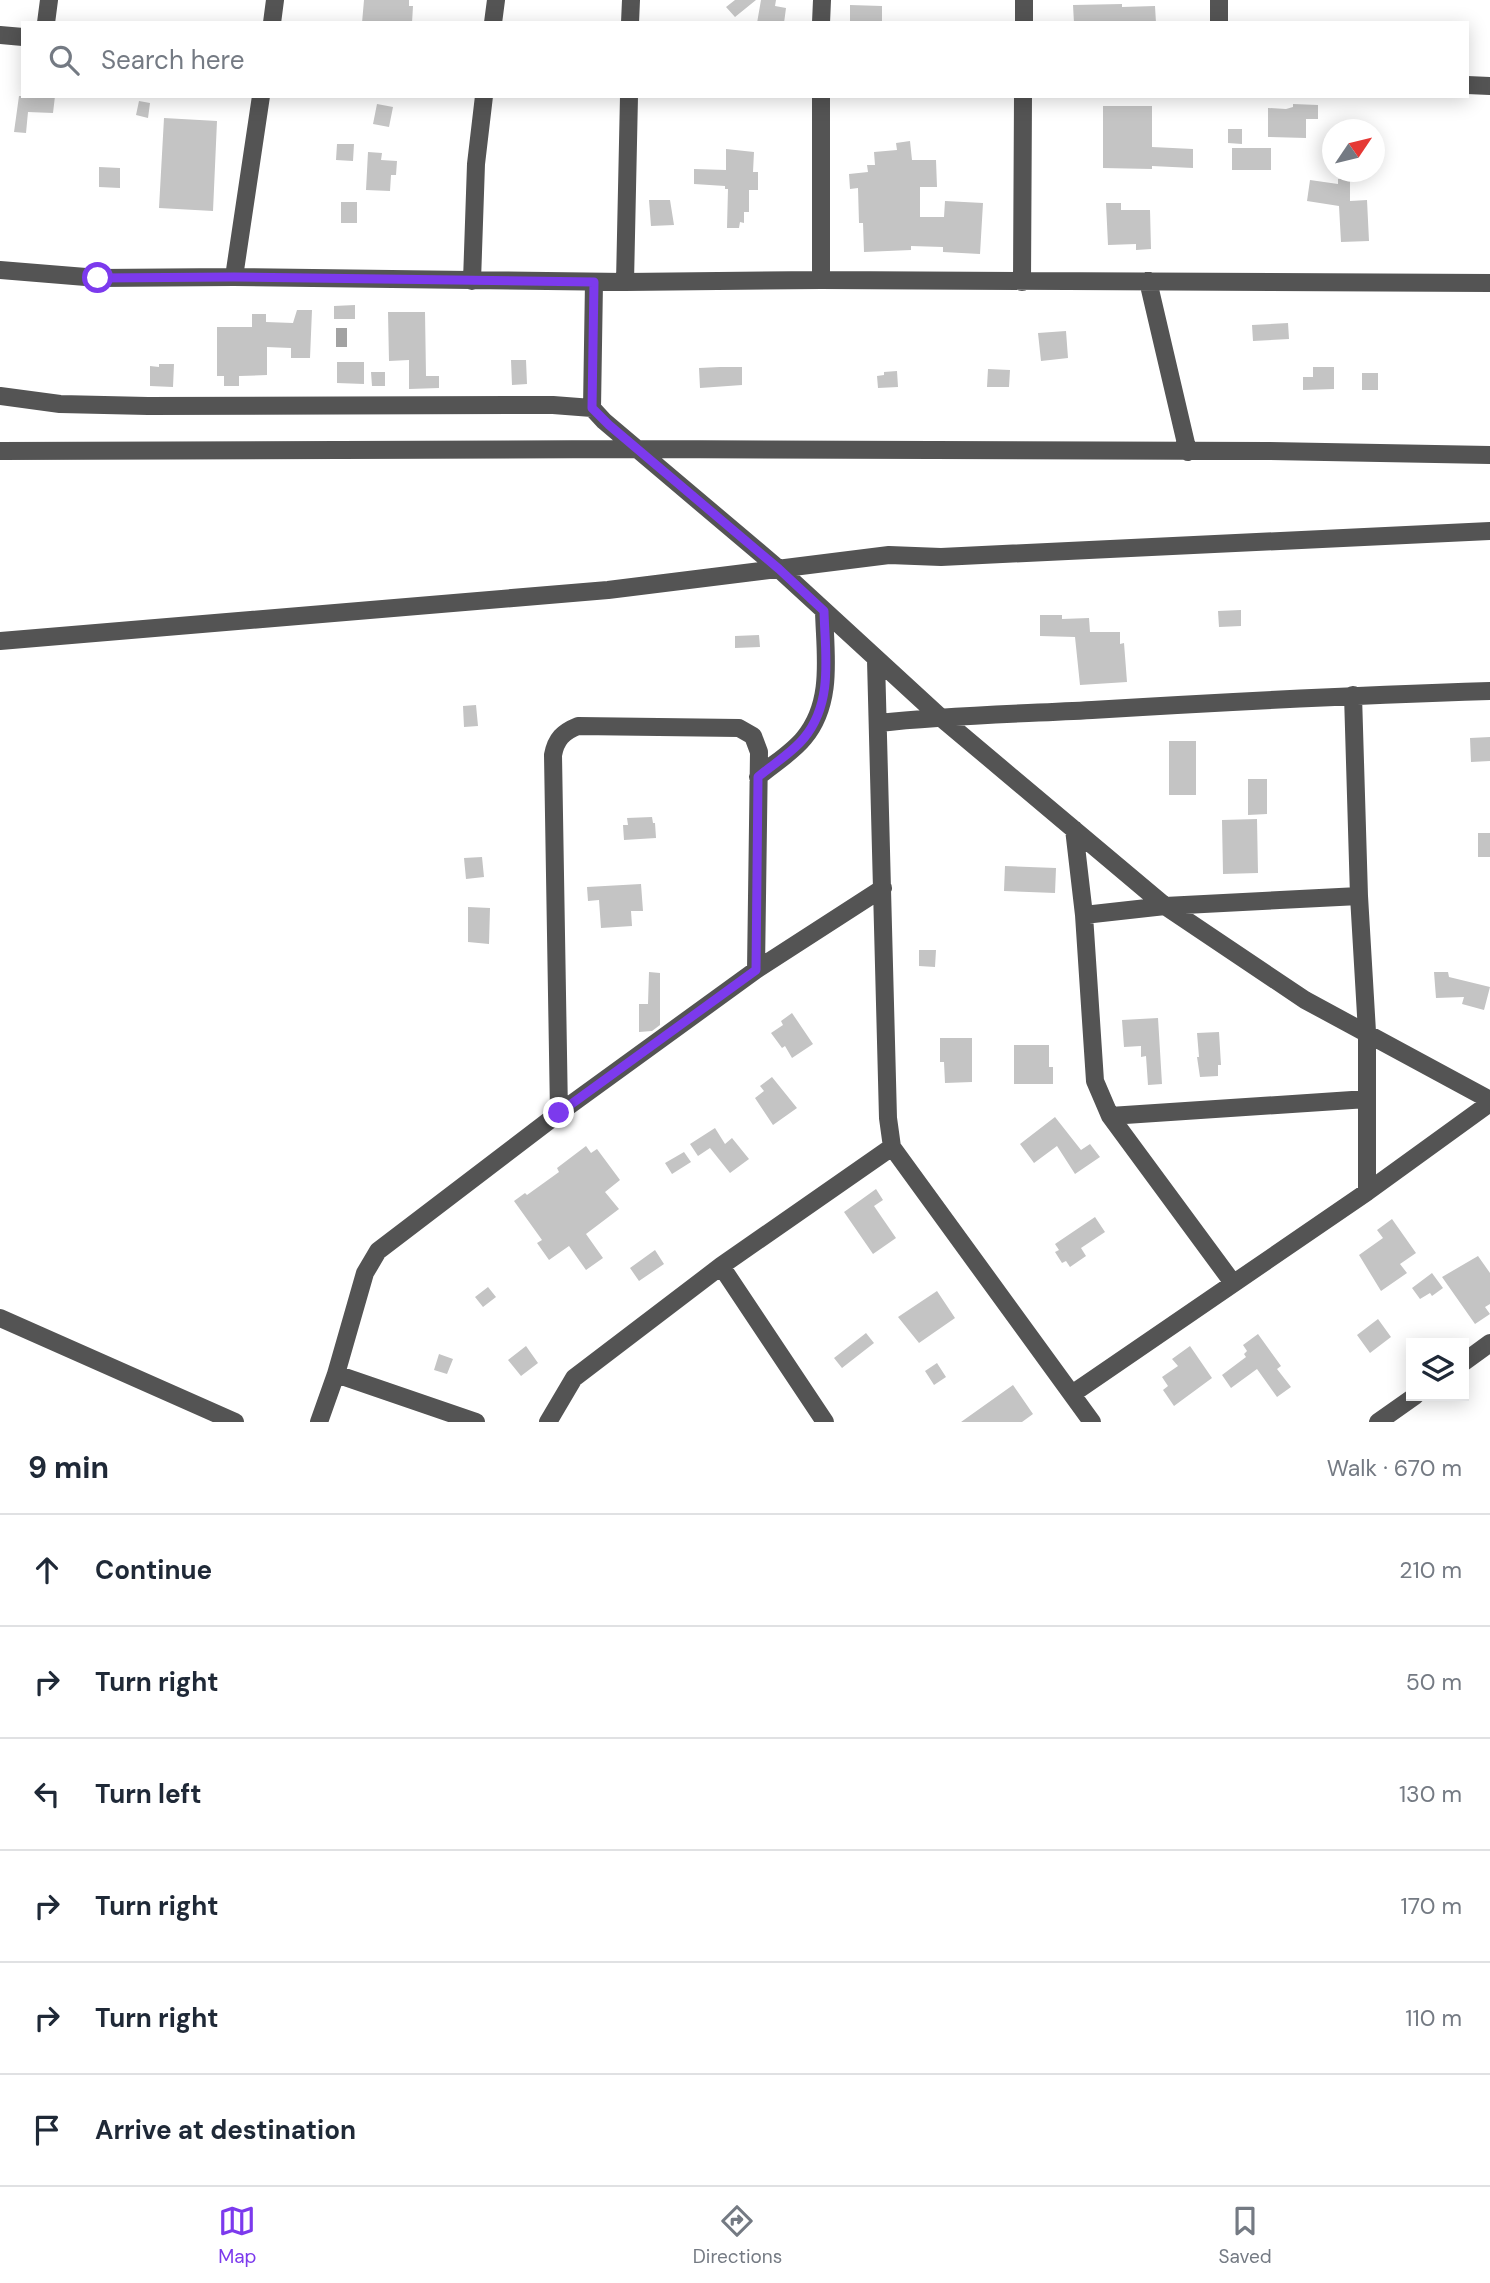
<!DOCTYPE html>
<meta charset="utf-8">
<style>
body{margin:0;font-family:"DM Sans",sans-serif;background:#f6f6f7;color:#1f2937}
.controls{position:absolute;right:21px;bottom:21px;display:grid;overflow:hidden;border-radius:0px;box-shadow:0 4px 18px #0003}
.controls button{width:63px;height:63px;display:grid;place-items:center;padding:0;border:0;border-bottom:2px solid #e0e1e3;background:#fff;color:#1f2937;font:35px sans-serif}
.compass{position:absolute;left:1322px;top:119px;width:63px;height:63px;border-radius:50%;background:#fff;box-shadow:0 4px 18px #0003;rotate:55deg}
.stop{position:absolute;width:21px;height:21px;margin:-16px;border:5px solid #7c3aed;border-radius:50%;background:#fff}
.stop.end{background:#7c3aed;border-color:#fff;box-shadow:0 2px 7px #0008}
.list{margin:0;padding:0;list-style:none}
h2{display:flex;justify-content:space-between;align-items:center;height:91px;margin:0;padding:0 28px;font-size:30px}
h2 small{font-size:23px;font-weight:400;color:#747a83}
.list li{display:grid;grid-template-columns:46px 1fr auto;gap:21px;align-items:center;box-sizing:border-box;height:112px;padding:0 28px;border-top:2px solid #e0e1e3}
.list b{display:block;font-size:26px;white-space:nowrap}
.list em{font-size:23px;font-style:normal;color:#747a83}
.icon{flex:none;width:38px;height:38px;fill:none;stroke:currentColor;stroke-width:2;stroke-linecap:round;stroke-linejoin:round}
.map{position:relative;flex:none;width:1490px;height:1422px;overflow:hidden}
.search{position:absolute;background:#fff;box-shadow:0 4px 18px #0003;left:21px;right:21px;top:21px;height:77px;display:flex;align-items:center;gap:18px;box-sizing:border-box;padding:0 24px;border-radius:0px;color:#747a83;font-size:26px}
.sheet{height:763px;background:#fff}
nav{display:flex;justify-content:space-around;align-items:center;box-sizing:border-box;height:98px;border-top:2px solid #e0e1e3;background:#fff;font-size:19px;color:#747a83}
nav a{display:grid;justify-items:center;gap:4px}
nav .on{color:#7c3aed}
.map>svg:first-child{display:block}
.water{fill:#a2a2a2}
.building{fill:#c4c4c4}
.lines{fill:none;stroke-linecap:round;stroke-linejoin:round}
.minor{stroke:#545454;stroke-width:18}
.route{stroke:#7c3aed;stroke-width:9}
</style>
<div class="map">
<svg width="1490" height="1422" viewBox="0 0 1490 1422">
<rect width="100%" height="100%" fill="#fff"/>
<path class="water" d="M336 328H347V347H336Z"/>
<path class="building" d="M364 0H409V6H413L412 23H362Z
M735 0H756L735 17 726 7Z
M761 0H776L775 6 786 8 784 23H757Z
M1122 4V7L1155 6 1156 23H1074L1073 5Z
M850 5 882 6V23H850Z
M19 96H55L53 113 28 112 26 133 14 132Z
M139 101 150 103 148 118 136 115Z
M377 104 393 107 389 127 373 124Z
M1293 104 1318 105V119H1306V138L1268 137V108L1286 109 1293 107Z
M1103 106H1152V147L1193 149V168L1152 166V169L1103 168Z
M164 118 217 121 213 211 159 208Z
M1228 129H1242V144L1228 143Z
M910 141 912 160H936L937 187H920V217H944L945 201 983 203 980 254 943 252V247L911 246V250L864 252 863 223H859L858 188 850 189 849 174 868 172 867 165H875L874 152 897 150 896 143Z
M337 144H354L353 161 336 160Z
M1232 148H1271V170H1232Z
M726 149 754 152 753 172H758V190H749V212H744V223L740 222 739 228H727L728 189H725V186L694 184V169L726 170Z
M368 152 382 153 381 160 397 161 396 175H391L390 191 366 190Z
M99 167 120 168V188L99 187Z
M1338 179H1350V201L1367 200 1369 241 1341 242 1339 206 1307 201 1310 180 1338 184Z
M649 200H670L674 225 651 226Z
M341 202H357V223H341Z
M1106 203H1121V210H1150L1151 249 1136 250V244L1108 245Z
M355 305V319H334V306Z
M297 310H312L310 358H291V348L267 347V375L239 376V386H224V376H217V327H252V314H266V322L293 323Z
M388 312H425L426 376H439V388L409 389V360L389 361Z
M1288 323 1289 339 1253 341 1252 325Z
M1066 331 1068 358 1041 361 1038 333Z
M511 360H526L527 384 512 385Z
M337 362H364V384L337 383Z
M159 364H174L173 387 150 386V366L159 367Z
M720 367H742V385L700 388 699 368Z
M1313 367H1334V389L1303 390V377H1313Z
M988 369 1010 370 1009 387H987Z
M897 371 898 387 878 388 877 376 884 375V372Z
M371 372H385V386H372Z
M1362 373H1378V390H1362Z
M1241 610V626L1219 627 1218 611Z
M1040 615H1062V619L1089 618 1090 632H1120V644L1124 643 1127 682 1080 685 1075 637 1040 636Z
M759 635 760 647 735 648V636Z
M476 705 478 726 464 727 463 706Z
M1490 737V761L1471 762 1470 738Z
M1169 741H1196V795H1169Z
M1248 779H1267V814L1248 815Z
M652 817 653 823H655L656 838 624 840 623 825H628L627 818Z
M1257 819 1258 873 1223 874 1222 820Z
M1478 833H1490V857H1478Z
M482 857 484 877 466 879 464 858Z
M1005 866 1056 868 1055 893 1004 891Z
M641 884 643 911H631L632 926 601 928 599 900 588 901 587 887Z
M468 907 490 908 489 944 468 942Z
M919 950H936L935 967 919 966Z
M649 972 660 973V1025L652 1031 639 1032V1004H648Z
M1434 972H1448L1449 977 1490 987 1484 1010 1462 1004 1464 997 1436 998Z
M792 1013 813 1044 792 1058 785 1046 782 1048 771 1033 783 1025 781 1021Z
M1158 1018 1162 1084 1148 1085 1146 1056 1141 1057V1046L1124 1047 1122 1020Z
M1219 1032 1221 1065H1218V1076L1200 1077 1197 1057H1199L1197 1033Z
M940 1038H972V1082L945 1083 944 1062H940Z
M1014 1045H1049V1067H1053V1084H1014Z
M772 1077 797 1108 773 1125 755 1098 764 1091 760 1086Z
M1055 1117 1081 1150 1090 1144 1100 1157 1075 1174 1057 1146 1034 1163 1020 1144Z
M715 1128 725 1144 732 1138 749 1159 730 1173 710 1148 698 1156 690 1144Z
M586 1146 591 1153 597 1149 620 1180 605 1192 619 1209 586 1234 603 1258 586 1270 569 1246 549 1260 537 1243 542 1240 514 1201 525 1193 527 1195 559 1172 557 1168Z
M684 1152 691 1162 672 1174 665 1163Z
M876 1189 883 1200 874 1206 896 1238 873 1254 844 1212Z
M1095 1217 1105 1232 1081 1248 1086 1256 1070 1267 1066 1261 1062 1263 1055 1252 1059 1250 1055 1244Z
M1392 1219 1416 1253 1400 1264 1407 1273 1381 1291 1359 1255 1383 1238 1377 1230Z
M655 1250 664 1264 639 1281 630 1268Z
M1478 1256 1490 1273V1304L1485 1307 1490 1314 1475 1324 1442 1277Z
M1432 1273 1443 1288 1432 1296 1430 1293 1420 1299 1412 1288Z
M488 1287 496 1297 483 1307 475 1297Z
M937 1291 955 1318 919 1343 898 1317Z
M1378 1319 1391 1337 1370 1353 1357 1335Z
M866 1333 874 1343 842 1368 834 1358Z
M1258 1334 1281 1366 1277 1369 1291 1387 1277 1397 1257 1369 1231 1388 1222 1375 1246 1357 1244 1354 1247 1351 1243 1345Z
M526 1346 538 1363 521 1376 508 1360Z
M1190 1346 1212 1378 1174 1406 1163 1390 1168 1386 1162 1377 1178 1366 1172 1359Z
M439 1354 453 1359 447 1374 434 1370Z
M937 1363 946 1377 934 1385 925 1371Z
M1013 1385 1033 1414 1022 1422H961Z"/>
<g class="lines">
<path class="minor" d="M46 23 49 0
M272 23 275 0
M493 23 496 0
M630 23 631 0
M821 23 822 0
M1024 23V0
M1219 23V0
M0 35 23 37
M1467 85 1490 86
M0 270 98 278 234 277 625 282 821 280 1490 283
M234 277 261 96
M821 280V96
M472 281 476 164 484 96
M1148 281 1188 452
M594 282 592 408 604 421 779 569 939 716 1165 906 1305 1000 1490 1100
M625 282 629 96
M1022 282 1023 96
M0 396 60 404 148 406 553 405 592 408
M0 451 637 449 1269 451 1490 455
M0 641 608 590 889 555 941 557 1490 531
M876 660 888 1118 892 1147 1092 1422
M1353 695 1359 896 1367 1032V1192
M879 723C950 715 1021 714 1092 710 1224 702 1357 695 1490 691
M758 777C773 764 792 753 804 738 834 702 825 653 824 611
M1074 829 1084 915 1095 1081 1110 1116 1233 1283
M1084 915 1165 906 1359 896
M559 1113 553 755C556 739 563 732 578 726L739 728 753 736 759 752 756 970
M1110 1116 1367 1099
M721 1266 825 1422
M0 1318 235 1422
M1464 1362 1490 1343
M336 1374 476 1422
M1072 1394 1367 1192 1490 1103
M319 1422 336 1374 365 1273 378 1251 559 1113 756 970 883 888
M548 1422 574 1378 721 1266 892 1147
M1378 1422 1415 1396"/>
</g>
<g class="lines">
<path class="route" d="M98 278 234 277 594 282 592 408 609 425 779 569 824 611C825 653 834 702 804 738 792 753 773 764 758 777L756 970 559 1113"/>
</g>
</svg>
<div class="controls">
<button><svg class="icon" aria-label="layers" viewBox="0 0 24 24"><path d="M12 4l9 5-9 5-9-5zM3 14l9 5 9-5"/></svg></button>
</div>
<svg class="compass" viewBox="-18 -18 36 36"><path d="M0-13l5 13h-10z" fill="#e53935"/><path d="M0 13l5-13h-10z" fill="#747a83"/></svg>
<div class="stop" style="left:98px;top:278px"></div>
<div class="stop end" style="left:559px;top:1113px"></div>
<div class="search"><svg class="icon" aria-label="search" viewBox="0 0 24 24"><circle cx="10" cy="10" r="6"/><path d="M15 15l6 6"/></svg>Search here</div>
</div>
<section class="sheet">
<h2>9 min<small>Walk · 670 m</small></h2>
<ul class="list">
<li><svg class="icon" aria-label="ahead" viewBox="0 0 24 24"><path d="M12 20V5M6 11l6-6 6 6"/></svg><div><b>Continue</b></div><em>210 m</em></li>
<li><svg class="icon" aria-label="right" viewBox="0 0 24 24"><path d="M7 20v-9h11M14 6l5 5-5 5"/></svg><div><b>Turn right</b></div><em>50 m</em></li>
<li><svg class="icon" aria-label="left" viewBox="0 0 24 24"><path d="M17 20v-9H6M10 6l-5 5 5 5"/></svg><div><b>Turn left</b></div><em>130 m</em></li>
<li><svg class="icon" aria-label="right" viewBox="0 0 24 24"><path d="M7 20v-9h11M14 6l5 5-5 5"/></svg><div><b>Turn right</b></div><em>170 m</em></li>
<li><svg class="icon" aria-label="right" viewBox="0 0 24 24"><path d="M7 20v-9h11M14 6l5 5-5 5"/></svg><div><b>Turn right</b></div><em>110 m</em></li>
<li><svg class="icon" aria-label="arrive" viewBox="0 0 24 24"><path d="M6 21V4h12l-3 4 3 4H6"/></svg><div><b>Arrive at destination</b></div></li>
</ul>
</section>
<nav>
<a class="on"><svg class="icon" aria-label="map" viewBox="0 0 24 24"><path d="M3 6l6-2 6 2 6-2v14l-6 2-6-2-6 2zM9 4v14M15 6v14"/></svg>Map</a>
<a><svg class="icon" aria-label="directions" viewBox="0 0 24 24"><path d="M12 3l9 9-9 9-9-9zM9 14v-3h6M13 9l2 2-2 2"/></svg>Directions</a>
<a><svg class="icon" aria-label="saved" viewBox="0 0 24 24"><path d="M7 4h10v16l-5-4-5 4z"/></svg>Saved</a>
</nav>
